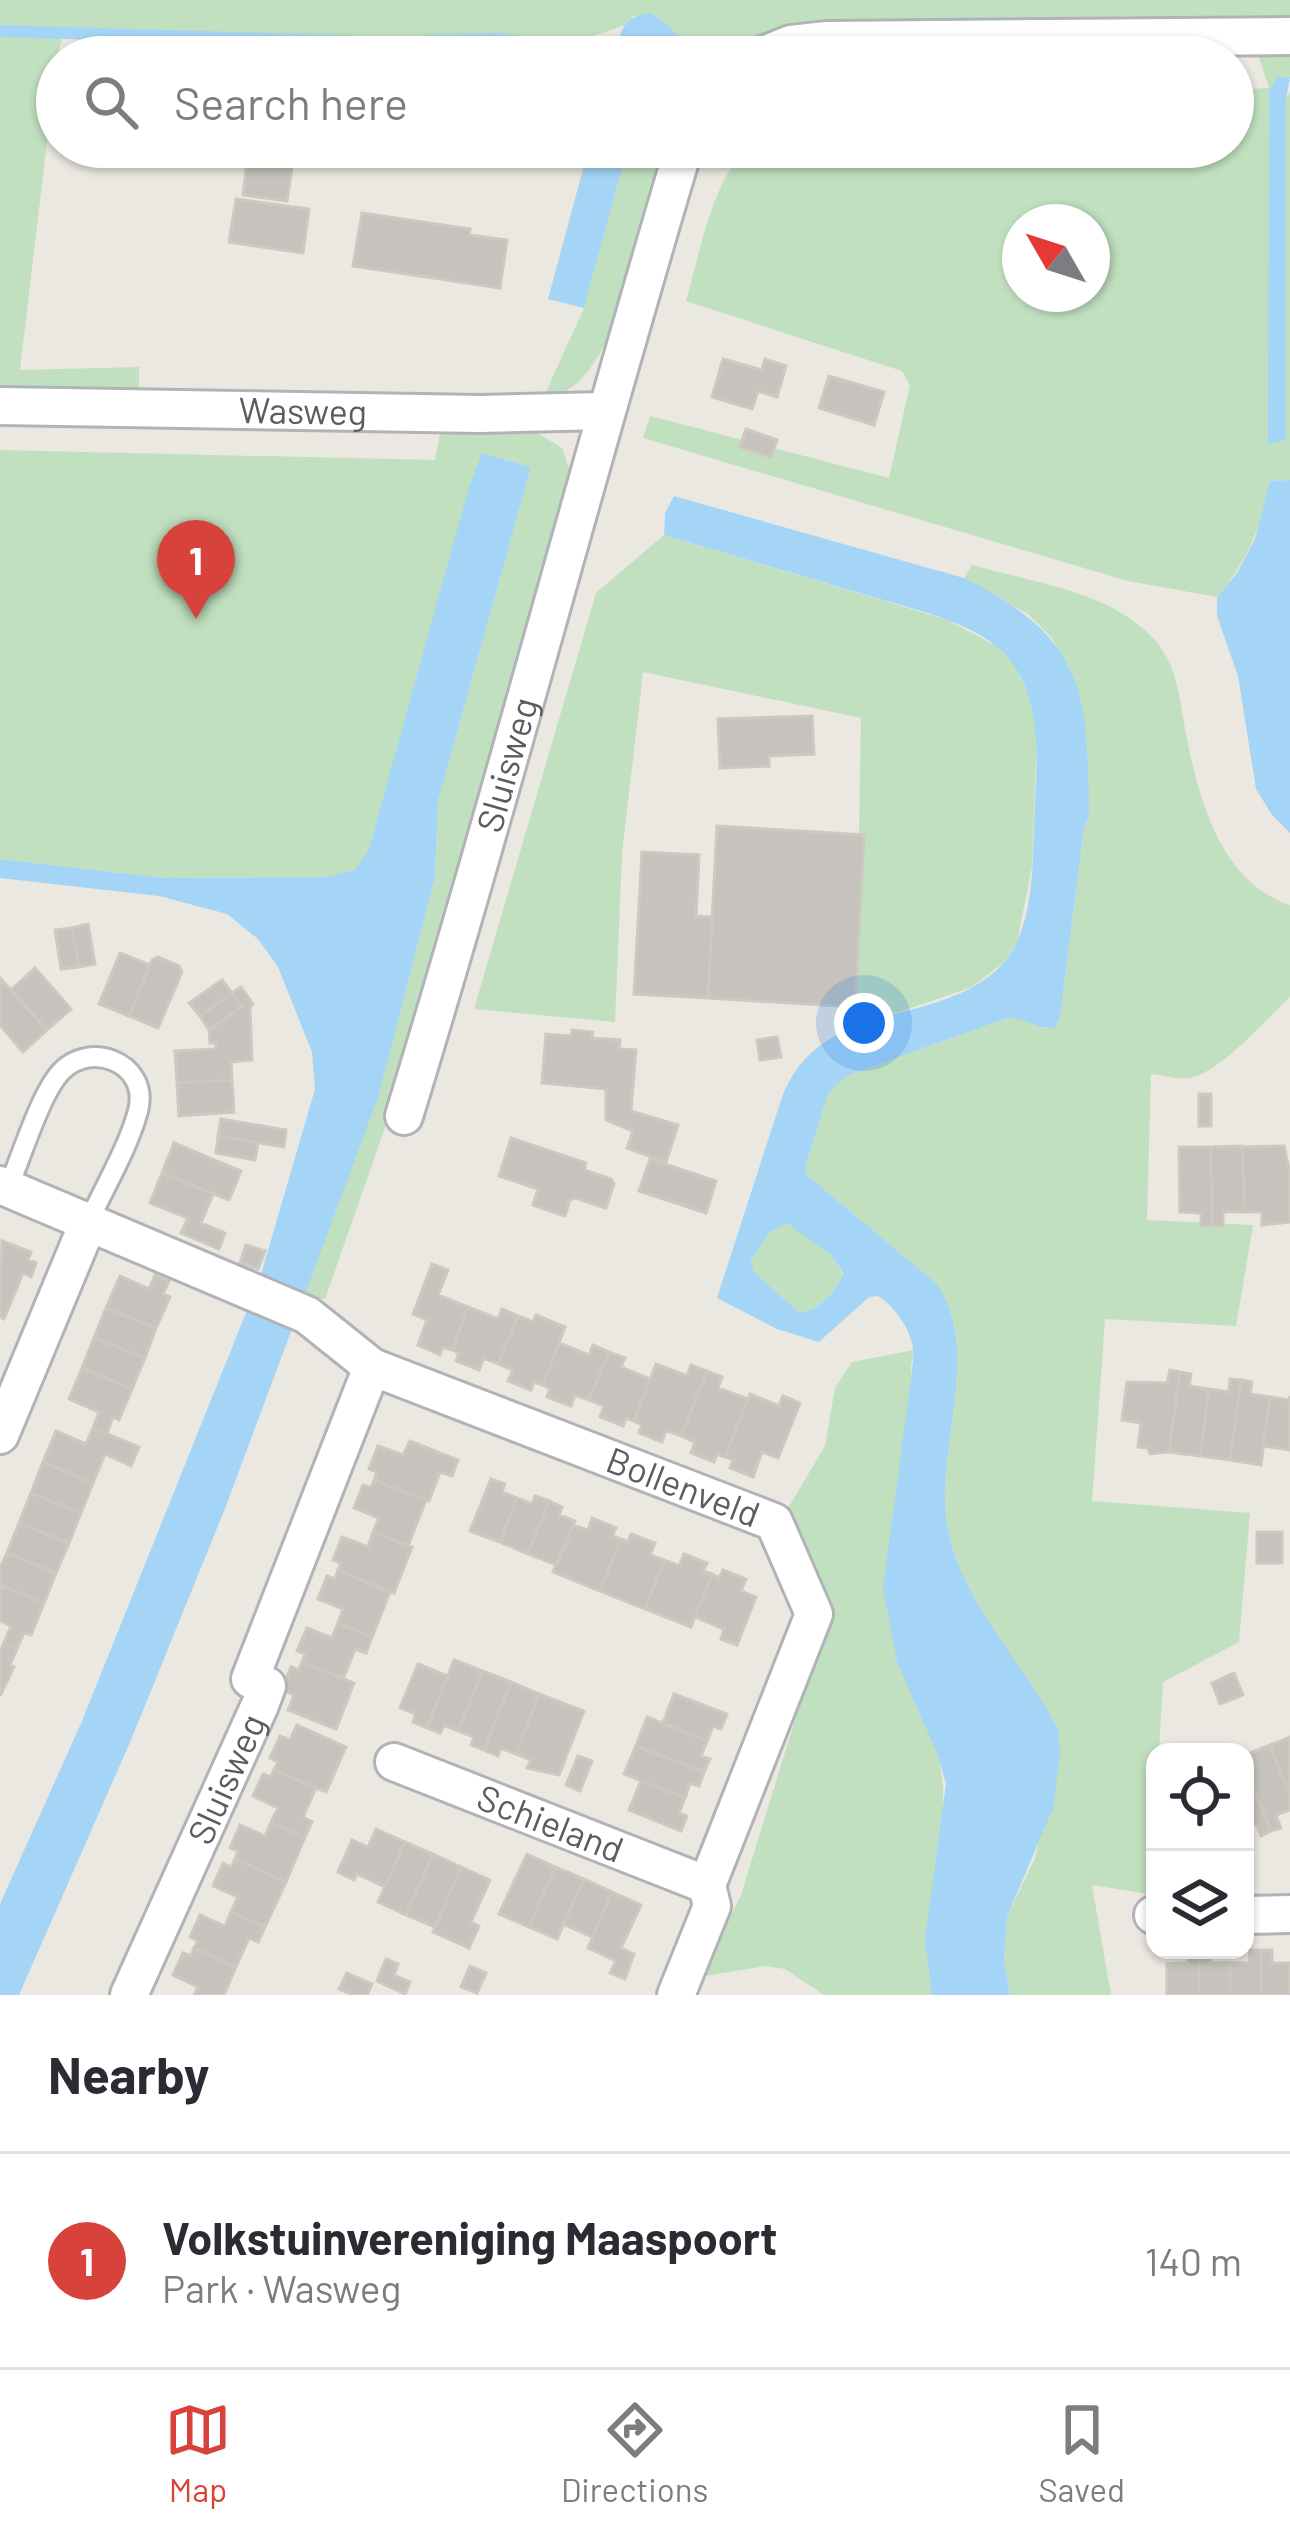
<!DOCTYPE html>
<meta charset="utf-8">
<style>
body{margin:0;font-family:Barlow,sans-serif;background:#f7f7f7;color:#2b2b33}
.controls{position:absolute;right:36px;bottom:36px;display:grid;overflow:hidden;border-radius:24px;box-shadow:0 3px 9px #0004}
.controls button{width:108px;height:108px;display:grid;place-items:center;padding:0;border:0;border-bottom:3px solid #e1e1e2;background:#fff;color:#2b2b33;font:60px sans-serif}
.compass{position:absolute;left:1002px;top:204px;width:108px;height:108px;border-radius:50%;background:#fff;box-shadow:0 3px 9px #0004;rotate:309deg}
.you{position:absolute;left:864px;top:1023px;width:42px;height:42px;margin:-30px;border:9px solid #fff;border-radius:50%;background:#1a73e8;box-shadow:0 0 0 18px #1a73e833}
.badge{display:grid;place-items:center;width:78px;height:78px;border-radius:50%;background:#d7423a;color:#fff;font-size:39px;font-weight:700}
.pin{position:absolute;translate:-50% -99px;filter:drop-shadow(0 3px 6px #0008)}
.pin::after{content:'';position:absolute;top:63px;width:42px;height:36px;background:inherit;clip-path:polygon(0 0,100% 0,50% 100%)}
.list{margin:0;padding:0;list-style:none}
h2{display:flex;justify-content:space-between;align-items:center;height:156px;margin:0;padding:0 48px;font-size:51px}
h2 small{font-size:39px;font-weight:400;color:#7c7c81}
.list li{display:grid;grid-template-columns:78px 1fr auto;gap:36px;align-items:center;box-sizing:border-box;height:216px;padding:0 48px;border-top:3px solid #e1e1e2}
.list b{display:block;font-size:45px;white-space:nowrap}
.list p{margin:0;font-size:39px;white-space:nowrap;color:#7c7c81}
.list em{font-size:39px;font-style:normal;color:#7c7c81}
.icon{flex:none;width:66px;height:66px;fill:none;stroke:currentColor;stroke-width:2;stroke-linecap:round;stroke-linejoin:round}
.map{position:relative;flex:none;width:1290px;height:1995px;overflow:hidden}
.search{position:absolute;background:#fff;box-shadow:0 3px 9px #0004;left:36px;right:36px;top:36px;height:132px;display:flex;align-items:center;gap:30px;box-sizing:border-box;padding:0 42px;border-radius:66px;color:#7c7c81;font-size:45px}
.sheet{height:372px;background:#fff}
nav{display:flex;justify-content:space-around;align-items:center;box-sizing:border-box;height:168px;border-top:3px solid #e1e1e2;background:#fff;font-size:33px;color:#7c7c81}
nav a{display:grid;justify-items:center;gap:6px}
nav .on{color:#d7423a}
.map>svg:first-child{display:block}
.green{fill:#c0e0bf;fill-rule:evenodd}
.water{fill:#a5d5f6;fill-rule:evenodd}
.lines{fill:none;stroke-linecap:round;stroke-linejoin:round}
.stream{stroke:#a5d5f6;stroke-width:12}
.building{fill:#c6c3be;stroke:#cec9bf;stroke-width:3}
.service-casing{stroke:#b1b3b7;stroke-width:24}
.minor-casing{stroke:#b1b3b7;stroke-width:42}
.service{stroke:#fff;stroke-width:18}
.minor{stroke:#fff;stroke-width:36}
.labels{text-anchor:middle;stroke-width:9;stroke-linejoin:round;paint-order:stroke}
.street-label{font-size:36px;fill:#595c60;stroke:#fff}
</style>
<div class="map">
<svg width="1290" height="1995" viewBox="0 0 1290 1995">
<rect width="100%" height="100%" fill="#eae8e0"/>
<path class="green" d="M0 0H1290V20L782 32 728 57H675L680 47 634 15 623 26 557 48 496 39 391 43 64 32 57 57 20 370 139 367V392L0 389Z
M1257 52H1290V77H1278L1268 442 1286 440V99L1290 92V480L1270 481C1262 526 1247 562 1217 597L1128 581 643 438 650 416 889 478 910 385 902 371 686 301C701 249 710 189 746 147H1233V90L1269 88ZM1020 222H1092V294H1020Z
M628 147H669C653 203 618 370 563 392 557 395 551 394 545 394L584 308Z
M441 428 534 431 562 448 571 474 395 1099 325 1299 302 1298 378 1097 435 877 438 801 531 467 482 453 369 849 355 869 329 877 164 878 0 859V450L435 460Z
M664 535 948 620 998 647 1016 667 1030 699 1037 732 1032 867 1017 942 1003 963 972 987 850 1029 847 998 859 833 861 718 643 672 622 854 615 1022 474 1009 596 593Z
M972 565C1031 582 1104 590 1149 634 1181 665 1179 704 1188 744 1201 806 1223 883 1290 905V997C1266 1019 1221 1072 1190 1078 1178 1080 1162 1075 1151 1074L1147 1220 1253 1225 1236 1326 1105 1319 1092 1501 1250 1513 1239 1642 1163 1682 1159 1752H1155V1895L1092 1885 1111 1995H1010L1004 1959 1007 1917 1036 1856 1058 1729C1018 1650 942 1586 945 1491 946 1424 977 1343 937 1284L807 1175 805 1168 828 1094 846 1076 1007 1018 1018 1016 1046 1029 1060 1018 1084 827 1089 816 1070 668 1051 637 1028 614 964 578Z
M787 1222 830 1254 844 1275C832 1293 822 1308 800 1313L754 1272 751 1260 770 1232Z
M914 1350 911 1365 937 1753C960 1834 912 1912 933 1995H824L785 1969 765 1966 700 1977 741 1895 825 1623 778 1525 825 1446 835 1388 852 1362Z"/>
<path class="water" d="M651 13C669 25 685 35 675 57H614C622 30 620 17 651 13Z
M1278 77H1290L1286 99V440L1268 444 1269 90Z
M589 147H628L584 308 548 299Z
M482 453 531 467 438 801 435 877 378 1098 226 1506 131 1740 19 1995H0V1904L82 1721 260 1278 315 1089 312 1052 278 967 258 939 227 914 159 896 0 878V859L164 878 329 877 355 869 369 849 468 490Z
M1290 480V833L1272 815 1256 789 1238 676 1217 616V597L1237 573 1255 539 1270 481Z
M674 496 964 578C1085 638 1088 690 1089 817L1084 827 1060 1018 1054 1028C1037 1030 1025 1016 1007 1018L846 1076 828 1094 805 1168 807 1175 937 1284C977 1343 946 1424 945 1491 942 1586 1018 1650 1058 1729L1060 1754 1053 1808 1007 1917 1004 1959 1010 1995H933L931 1989 925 1939 946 1784 937 1753 897 1662 883 1588 912 1372C912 1365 914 1357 913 1350 912 1330 894 1306 878 1296L869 1297 819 1342 777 1329 717 1298 781 1100C817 1000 926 1028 992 974 1033 941 1032 878 1034 830 1035 776 1045 719 1017 670 1006 651 988 639 969 629 934 612 894 604 856 592 792 573 728 554 664 535L665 513ZM787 1223 830 1254 844 1274C833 1293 822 1308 800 1313L754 1272 751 1260 770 1232Z"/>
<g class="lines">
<path class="stream" d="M0 31 392 43 496 39 557 48"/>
</g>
<path class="building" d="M249 147H295L287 201 243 195Z
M236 199 309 209 303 253 229 242Z
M362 213 470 229 469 235 507 240 500 288 353 266Z
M723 359 762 370 765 359 786 366 777 397 758 391 752 409 712 397Z
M829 376 884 392 874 425 819 408Z
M746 429 777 440 771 457 740 447Z
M812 716 814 754 769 756V766L720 768 718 719Z
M717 826 864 835 855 1007 708 998Z
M642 852 699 855 696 916 712 917 708 998 634 994Z
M88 924 95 964 79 967 72 928Z
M72 928 79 967 61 969 55 930Z
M120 953 150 965 129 1016 99 1004Z
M158 957 179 966 182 972 158 1028 129 1016 152 960Z
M35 968 71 1009 47 1030 11 990Z
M0 978 47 1030 23 1052 0 1025Z
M222 980 232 993 200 1016 189 1003Z
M241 987 253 1004 250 1007 252 1060 231 1062 232 1080 177 1083 175 1051 216 1049V1043H210L209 1030 242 1007 232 993Z
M232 993 242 1007 209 1030 200 1016Z
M572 1030 593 1032 592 1038 620 1040 619 1049 636 1050 631 1111 678 1125 666 1162 627 1148 633 1131 606 1120V1089L542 1083 546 1034 571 1036Z
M777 1037 781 1057 760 1060 757 1040Z
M232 1080 234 1112 179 1116 177 1083Z
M1199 1094H1211V1126H1199Z
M221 1119 286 1130 284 1147 218 1136Z
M218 1136 258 1143 255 1160 216 1153Z
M511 1138 586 1163 584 1170 611 1179 614 1184 606 1208 575 1198 570 1200 565 1216 533 1205 538 1189 499 1176Z
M174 1143 241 1171 229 1200 162 1173Z
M1242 1146 1245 1212H1223V1226H1212L1211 1147Z
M1284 1146 1290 1174V1222L1262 1225V1212H1245L1242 1147Z
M1179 1147H1211L1212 1226H1201V1213L1180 1212Z
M650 1159 716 1181 706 1213 639 1191Z
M162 1173 213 1194 201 1223 225 1233 219 1249 181 1233 188 1218 150 1203Z
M2 1241 31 1252 28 1260 36 1263 31 1277 23 1273 4 1319 0 1317Z
M246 1245 265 1251 258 1269 240 1263Z
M432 1264 448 1270 438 1295 468 1307 452 1350 443 1347 440 1355 418 1345 427 1320 413 1314Z
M155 1275 169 1281 163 1294 170 1297 156 1328 106 1308 120 1276 149 1289Z
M468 1307 498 1319 502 1309 518 1316 498 1364 484 1358 479 1370 456 1361 459 1353 452 1350Z
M106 1308 156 1328 145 1358 94 1338Z
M536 1315 565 1327 543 1385 534 1382 531 1390 508 1381 513 1370 498 1364 518 1316 533 1322Z
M94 1338 145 1358 132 1389 82 1368Z
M559 1343 589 1355 593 1345 609 1352 589 1400 575 1395 571 1406 547 1397 550 1389 543 1385Z
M609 1352 625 1358 621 1367 650 1379 634 1421 626 1418 623 1426 600 1417 604 1406 589 1400Z
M656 1364 687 1376 691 1365 707 1371 681 1436 666 1430 662 1442 639 1433 642 1425 634 1421Z
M82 1368 132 1389 119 1420 113 1417 107 1433 93 1428 99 1412 69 1399Z
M1170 1370 1180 1372 1169 1452 1150 1454 1148 1448 1138 1447 1141 1423 1122 1420 1127 1382 1167 1383Z
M707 1371 722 1377 718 1388 748 1399 725 1457 717 1454 714 1462 691 1453 695 1442 681 1436Z
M1180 1372 1191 1374 1189 1386 1209 1389 1200 1456 1169 1452Z
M1230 1379 1241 1380 1230 1460 1200 1456 1209 1389 1229 1392Z
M1241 1380 1252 1382 1250 1394 1270 1397 1261 1465 1230 1460Z
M750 1394 779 1406 783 1396 800 1403 778 1458 762 1452 753 1477 730 1468 733 1460 725 1457Z
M1290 1396V1450L1263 1446 1270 1397 1289 1400Z
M93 1428 139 1447 131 1466 105 1454 93 1483 43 1462 56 1431 86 1444Z
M410 1441 458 1460 452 1476 440 1472 429 1501 374 1480 377 1472 369 1469 378 1446 403 1455Z
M43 1462 93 1483 81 1513 31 1493Z
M491 1479 505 1484 502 1492 517 1498 500 1542 470 1531Z
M374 1480 426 1500 408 1546 373 1532 379 1518 354 1508 363 1485 371 1488Z
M31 1493 81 1513 69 1543 19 1523Z
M535 1496 549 1501 528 1554 500 1542 517 1498 532 1504Z
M549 1501 562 1507 559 1515 575 1521 557 1565 528 1554Z
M592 1518 616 1528 612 1536 621 1539 600 1591 553 1572 573 1525 588 1530Z
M19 1523 69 1543 56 1573 7 1553Z
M373 1532 412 1547 394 1593 338 1570 341 1563 333 1560 342 1537 368 1547Z
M1257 1532H1282V1563H1257Z
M631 1534 655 1543 650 1555 664 1560 645 1609 600 1591 621 1539 628 1542Z
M7 1553 56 1573 44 1603 0 1585V1568Z
M684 1554 707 1563 703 1571 712 1574 691 1627 645 1609 664 1560 679 1566Z
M338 1570 390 1592 372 1637 338 1623 343 1609 318 1599 327 1576 335 1579Z
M723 1570 746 1579 741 1591 756 1597 737 1645 721 1639 724 1629 695 1617 712 1574 719 1578Z
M0 1585 44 1603 31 1635 24 1633 17 1649 4 1643 11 1626 0 1621Z
M338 1623 372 1637 366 1653 355 1649 343 1679 302 1662 305 1654 297 1651 307 1628 332 1638Z
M4 1643 17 1649 10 1665 14 1667 0 1696V1652Z
M454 1660 483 1671 458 1731 444 1725 440 1733 427 1728Z
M302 1662 354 1683 336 1729 288 1710 294 1695 282 1690 291 1667 299 1670Z
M418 1664 448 1676 427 1728 413 1722 416 1714 400 1708Z
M483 1671 511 1682 484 1750 471 1745 474 1737 458 1731Z
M1234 1673 1243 1695 1220 1704 1212 1683Z
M511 1682 539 1694 516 1754 501 1748 498 1756 484 1750Z
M539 1694 584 1711 559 1775 527 1768 531 1760 516 1754Z
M674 1694 727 1714 721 1729 713 1726 707 1741 663 1723Z
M647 1717 707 1741 701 1756 710 1759 704 1772 636 1746Z
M297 1725 346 1747 326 1792 274 1770 278 1762 270 1758 280 1736 290 1740Z
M1290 1737V1797L1270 1745Z
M1270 1745 1290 1797V1810L1276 1815 1281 1828 1271 1831 1245 1767V1755Z
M636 1746 704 1772 699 1786 690 1783 685 1798 624 1774Z
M578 1756 592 1761 580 1791 566 1785Z
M274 1770 316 1788 303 1817 312 1822 305 1837 271 1822 278 1808 253 1796 263 1774 271 1777Z
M1248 1775 1271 1831 1261 1836 1256 1824 1245 1828V1776Z
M641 1781 685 1798 679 1813 687 1816 681 1831 629 1810Z
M271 1822 305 1837 286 1882 235 1859 238 1851 230 1848 240 1825 265 1836Z
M376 1829 405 1842 385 1887 357 1874 354 1880 338 1872 352 1840 368 1847Z
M405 1842 433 1854 406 1915 378 1902Z
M433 1854 461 1867 435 1927 406 1915Z
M527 1854 555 1867 529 1927 499 1914Z
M235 1859 286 1882 265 1927 231 1912 238 1897 213 1886 223 1863 231 1867Z
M461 1867 490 1880 471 1922 479 1926 469 1948 433 1932Z
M555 1867 584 1879 557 1939 529 1927Z
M584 1879 612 1892 592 1937 563 1924Z
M612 1892 641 1905 621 1948 634 1954 625 1979 610 1973 616 1961 588 1948Z
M231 1912 265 1927 258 1942 249 1938 236 1967 194 1948 198 1941 190 1937 200 1915 225 1926Z
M194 1948 236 1967 224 1995H194L198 1987 173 1975 183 1953 191 1956Z
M1188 1950H1199V1995H1167V1964L1188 1963Z
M1199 1950H1210V1963H1230V1995H1199Z
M1250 1950H1261V1995H1230V1963H1249Z
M1261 1950H1272V1963H1290V1995H1261Z
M386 1959 398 1964 394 1975 410 1982 405 1994 377 1981Z
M470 1966 486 1973 477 1993 461 1987Z
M347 1973 372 1984 367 1995H353L339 1989Z"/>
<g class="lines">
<defs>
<path id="service" d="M8 1188C20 1160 39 1100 56 1078 84 1037 151 1061 138 1111 128 1148 105 1186 89 1221"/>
<g id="minor">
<path d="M759 57 791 44 827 40 1290 36"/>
<path id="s1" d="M0 406 480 414 604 411"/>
<path id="s2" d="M404 1116C503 794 587 469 684 147"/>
<path id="s3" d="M0 1185 307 1315 372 1367 774 1522 814 1614 707 1885 712 1906 676 1995"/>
<path d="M0 1435 89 1221"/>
<path id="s4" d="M394 1762 707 1885"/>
<path d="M1153 1915H1155"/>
<path d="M1245 1915 1290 1914"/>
<path id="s5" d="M129 1995 260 1705 267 1686 250 1679 372 1367"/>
</g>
</defs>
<use href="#service" class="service-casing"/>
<use href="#minor" class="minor-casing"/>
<use href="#service" class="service"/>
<use href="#minor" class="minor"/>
</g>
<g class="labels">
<g class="street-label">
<text dy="13" stroke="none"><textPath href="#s1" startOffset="303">Wasweg</textPath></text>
<text dy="13" stroke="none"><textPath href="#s2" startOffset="366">Sluisweg</textPath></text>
<text dy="13" stroke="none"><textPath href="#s3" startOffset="750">Bollenveld</textPath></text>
<text dy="13" stroke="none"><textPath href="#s5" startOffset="237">Sluisweg</textPath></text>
<text dy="13" stroke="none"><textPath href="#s4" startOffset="168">Schieland</textPath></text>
</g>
</g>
</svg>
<div class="controls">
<button><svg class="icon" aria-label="locate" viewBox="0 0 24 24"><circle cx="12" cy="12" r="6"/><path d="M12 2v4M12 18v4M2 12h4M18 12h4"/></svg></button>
<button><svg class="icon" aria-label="layers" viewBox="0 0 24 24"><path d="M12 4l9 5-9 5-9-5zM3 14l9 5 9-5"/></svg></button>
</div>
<svg class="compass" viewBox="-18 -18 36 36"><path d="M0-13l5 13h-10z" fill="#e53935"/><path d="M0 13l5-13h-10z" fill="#7c7c81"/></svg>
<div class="you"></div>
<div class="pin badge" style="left:196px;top:619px">1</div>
<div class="search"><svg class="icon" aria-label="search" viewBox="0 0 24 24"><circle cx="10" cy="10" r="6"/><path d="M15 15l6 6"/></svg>Search here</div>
</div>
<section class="sheet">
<h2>Nearby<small></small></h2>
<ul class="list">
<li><span class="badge">1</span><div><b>Volkstuinvereniging Maaspoort</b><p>Park · Wasweg</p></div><em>140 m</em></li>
</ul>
</section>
<nav>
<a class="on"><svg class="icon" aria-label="map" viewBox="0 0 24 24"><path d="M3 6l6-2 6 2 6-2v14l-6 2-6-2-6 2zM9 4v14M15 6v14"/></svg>Map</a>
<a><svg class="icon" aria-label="directions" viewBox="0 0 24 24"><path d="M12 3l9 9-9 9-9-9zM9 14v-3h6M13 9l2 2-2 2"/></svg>Directions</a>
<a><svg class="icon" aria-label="saved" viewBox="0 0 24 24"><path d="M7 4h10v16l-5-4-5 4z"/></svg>Saved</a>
</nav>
